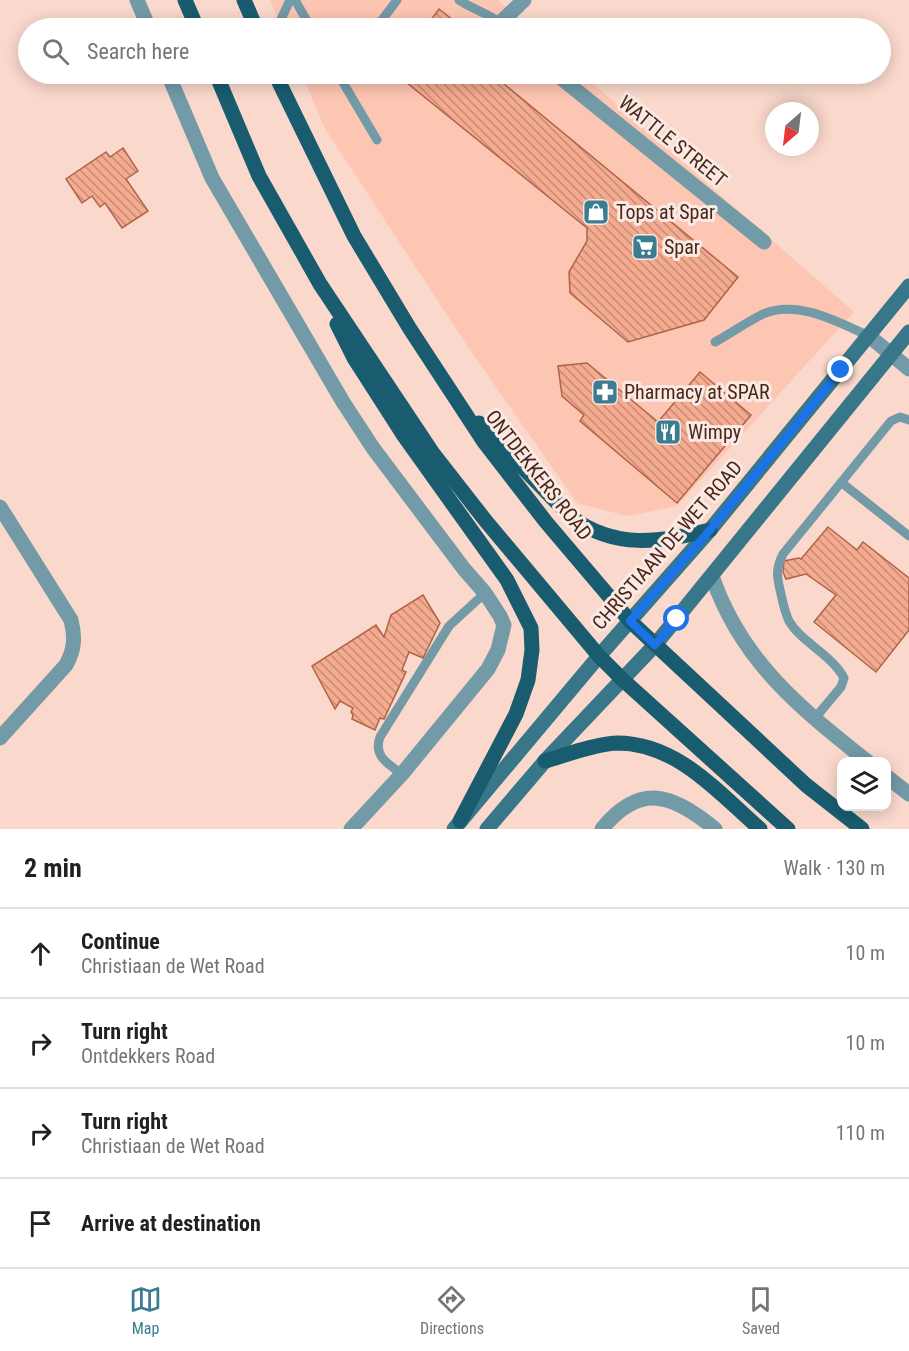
<!DOCTYPE html>
<meta charset="utf-8">
<style>
body{margin:0;font-family:"Roboto Condensed",sans-serif;background:#f2f2f2;color:#202124}
.controls{position:absolute;right:18px;bottom:18px;display:grid;overflow:hidden;border-radius:12px;box-shadow:0 3px 15px #0003}
.controls button{width:54px;height:54px;display:grid;place-items:center;padding:0;border:0;border-bottom:2px solid #e0e0e0;background:#fff;color:#202124;font:30px sans-serif}
.compass{position:absolute;left:765px;top:102px;width:54px;height:54px;border-radius:50%;background:#fff;box-shadow:0 3px 15px #0003;rotate:208deg}
.stop{position:absolute;width:18px;height:18px;margin:-14px;border:4px solid #1a73e8;border-radius:50%;background:#fff}
.stop.end{background:#1a73e8;border-color:#fff;box-shadow:0 2px 6px #0008}
.list{margin:0;padding:0;list-style:none}
h2{display:flex;justify-content:space-between;align-items:center;height:78px;margin:0;padding:0 24px;font-size:26px}
h2 small{font-size:20px;font-weight:400;color:#757577}
.list li{display:grid;grid-template-columns:39px 1fr auto;gap:18px;align-items:center;box-sizing:border-box;height:90px;padding:0 24px;border-top:2px solid #e0e0e0}
.list b{display:block;font-size:22px;white-space:nowrap}
.list p{margin:0;font-size:20px;white-space:nowrap;color:#757577}
.list em{font-size:20px;font-style:normal;color:#757577}
.icon{flex:none;width:33px;height:33px;fill:none;stroke:currentColor;stroke-width:2;stroke-linecap:round;stroke-linejoin:round}
.map{position:relative;flex:none;width:909px;height:829px;overflow:hidden}
.search{position:absolute;background:#fff;box-shadow:0 3px 15px #0003;left:18px;right:18px;top:18px;height:66px;display:flex;align-items:center;gap:15px;box-sizing:border-box;padding:0 21px;border-radius:33px;color:#757577;font-size:22px}
.sheet{height:438px;background:#fff}
nav{display:flex;justify-content:space-around;align-items:center;box-sizing:border-box;height:84px;border-top:2px solid #e0e0e0;background:#fff;font-size:16px;color:#757577}
nav a{display:grid;justify-items:center;gap:3px}
nav .on{color:#3c7c90}
.map>svg:first-child{display:block}
.built{fill:#fdc6b2}
.building{fill:url(#building-back-hatch);stroke:#af6449;stroke-width:1.5}
.lines{fill:none;stroke-linecap:round;stroke-linejoin:round}
.lane{stroke:#739aa7;stroke-width:9}
.street{stroke:#739aa7;stroke-width:15}
.secondary{stroke:#38778a;stroke-width:15}
.primary{stroke:#195c6f;stroke-width:15}
.route{stroke:#1a73e8;stroke-width:8}
.labels{text-anchor:middle;stroke-width:6;stroke-linejoin:round;paint-order:stroke}
.street-label{font-size:20px;fill:#48281c;stroke:#fbe9e3}
.poi-label{font-size:20px;fill:#48281c;stroke:#fbe9e3;text-anchor:start}
</style>
<div class="map">
<svg width="909" height="829" viewBox="0 0 909 829">
<defs>
<pattern id="building-back-hatch" width="6" height="6" patternUnits="userSpaceOnUse" patternTransform="scale(1.5)"><rect width="6" height="6" fill="#f5ab90"/><path d="M-1 5l2 2M0 0l6 6M5-1l2 2" fill="none" stroke="#c88b75"/></pattern>
</defs>
<rect width="100%" height="100%" fill="#fad8cc"/>
<path class="built" d="M270 0H498L530 28H282Z
M302 74H582L854 312 677 506 627 516 577 503 468 347 324 127Z"/>
<path class="building" d="M439 9 463 28H425Z
M396 74H492L738 277 704 320 628 342 570 293 569 272 587 241V228Z
M123 148 138 171 126 179 148 211 122 228 105 203 100 207 92 196 82 203 66 179 106 152 110 157Z
M587 363 658 422 700 372 751 415 677 503 580 421 584 415 562 396 558 366Z
M828 527 857 550 863 542 909 578V630L876 672 814 622 836 595 806 574 786 579 783 572 784 561 799 558 801 559Z
M423 595 440 623 423 658 409 652 402 670 406 672 384 719 380 718 375 730 352 719 353 715 351 712 353 708 340 701 335 709 312 666 376 625 384 637 391 615Z"/>
<g class="lines">
<path class="lane" d="M295 0 311 28
M459 0C472 9 488 13 500 23
M277 28 290 0
M376 28 397 0
M338 74 377 140
M715 342C731 333 747 322 763 314 797 299 838 322 869 336
M842 483 909 536
M815 718 841 687 844 678C831 654 801 642 789 621 785 613 783 603 781 594 777 577 775 570 783 554L891 421 900 417 909 420
M402 774C388 764 373 756 380 737L449 626 485 593"/>
<path class="street" d="M137 0 149 28
M506 28 500 23 524 0
M168 74 212 178 343 402 373 448 464 569 485 593 500 616 504 625 498 650 488 669 402 774 351 829
M556 74 764 242
M869 336 909 369
M0 507 71 620C75 636 75 649 66 665L0 738
M712 576C741 661 800 708 868 762
M886 776 909 794
M602 829C640 782 673 794 715 829"/>
<path class="secondary" d="M454 829 599 656 710 530 909 286
M487 829 545 761 655 645 909 332"/>
<path class="primary" d="M185 0 197 28
M244 0 256 28
M216 74 259 176 320 284 432 452 485 520 599 656 623 680 788 829
M275 74 354 236 410 329 484 442 546 522 630 621 806 785 862 829
M337 324 354 358 404 436 507 580 531 628 532 650 528 680 516 714 460 821
M479 423 571 517C616 550 659 542 710 530
M545 761C566 755 595 744 617 743 677 743 718 792 760 829"/>
</g>
<g class="lines">
<path class="route" d="M677 619 655 645 630 621 710 530 841 370"/>
</g>
<defs>
<symbol id="shop-square" viewBox="-11 -11 22 22"><rect x="-9" y="-9" width="18" height="18" rx="4" fill="#3c7c90" stroke="#fbe9e3"/><path d="M-5-2.5h2.3a2.7 3.5 0 0 1 5.4 0H5L5.5 6h-11ZM-1.5-2.5h3a1.5 2.3 0 0 0-3 0Z" fill="#fff"/></symbol>
<symbol id="supermarket-square" viewBox="-11 -11 22 22"><rect x="-9" y="-9" width="18" height="18" rx="4" fill="#3c7c90" stroke="#fbe9e3"/><path d="M-6-5.5h2.5l.6 2H6L4.5 2H-2.5L-4.4-4H-6ZM-1.5 3.2a1.3 1.3 0 1 0 .1 0ZM3 3.2a1.3 1.3 0 1 0 .1 0Z" fill="#fff"/></symbol>
<symbol id="pharmacy-square" viewBox="-11 -11 22 22"><rect x="-9" y="-9" width="18" height="18" rx="4" fill="#3c7c90" stroke="#fbe9e3"/><path d="M-2-6h4v4h4v4h-4v4h-4v-4h-4v-4h4Z" fill="#fff"/></symbol>
<symbol id="restaurant-square" viewBox="-11 -11 22 22"><rect x="-9" y="-9" width="18" height="18" rx="4" fill="#3c7c90" stroke="#fbe9e3"/><path d="M-5-6h1v4h1v-4h1v4h1v-4h1v5L-1.5 .5V6h-2V.5L-5-1ZM5-6V6H3V1.5H1.5Q1.5-4 5-6Z" fill="#fff"/></symbol>
</defs>
<g fill-rule="evenodd">
<use href="#shop-square" x="581" y="197" width="30" height="30"/>
<use href="#supermarket-square" x="630" y="232" width="30" height="30"/>
<use href="#pharmacy-square" x="590" y="377" width="30" height="30"/>
<use href="#restaurant-square" x="653" y="417" width="30" height="30"/>
</g>
<g class="labels">
<g class="street-label">
<text transform="translate(673 141) rotate(39)" y="7">WATTLE STREET</text>
<text transform="translate(539 475) rotate(52)" y="7">ONTDEKKERS ROAD</text>
<text transform="translate(667 545) rotate(-49)" y="7">CHRISTIAAN DE WET ROAD</text>
</g>
<g class="poi-label">
<text x="616" y="219">Tops at Spar</text>
<text x="664" y="254">Spar</text>
<text x="624" y="399">Pharmacy at SPAR</text>
<text x="688" y="439">Wimpy</text>
</g>
</g>
</svg>
<div class="controls">
<button><svg class="icon" aria-label="layers" viewBox="0 0 24 24"><path d="M12 4l9 5-9 5-9-5zM3 14l9 5 9-5"/></svg></button>
</div>
<svg class="compass" viewBox="-18 -18 36 36"><path d="M0-13l5 13h-10z" fill="#e53935"/><path d="M0 13l5-13h-10z" fill="#757577"/></svg>
<div class="stop" style="left:677px;top:619px"></div>
<div class="stop end" style="left:841px;top:370px"></div>
<div class="search"><svg class="icon" aria-label="search" viewBox="0 0 24 24"><circle cx="10" cy="10" r="6"/><path d="M15 15l6 6"/></svg>Search here</div>
</div>
<section class="sheet">
<h2>2 min<small>Walk · 130 m</small></h2>
<ul class="list">
<li><svg class="icon" aria-label="ahead" viewBox="0 0 24 24"><path d="M12 20V5M6 11l6-6 6 6"/></svg><div><b>Continue</b><p>Christiaan de Wet Road</p></div><em>10 m</em></li>
<li><svg class="icon" aria-label="right" viewBox="0 0 24 24"><path d="M7 20v-9h11M14 6l5 5-5 5"/></svg><div><b>Turn right</b><p>Ontdekkers Road</p></div><em>10 m</em></li>
<li><svg class="icon" aria-label="right" viewBox="0 0 24 24"><path d="M7 20v-9h11M14 6l5 5-5 5"/></svg><div><b>Turn right</b><p>Christiaan de Wet Road</p></div><em>110 m</em></li>
<li><svg class="icon" aria-label="arrive" viewBox="0 0 24 24"><path d="M6 21V4h12l-3 4 3 4H6"/></svg><div><b>Arrive at destination</b></div></li>
</ul>
</section>
<nav>
<a class="on"><svg class="icon" aria-label="map" viewBox="0 0 24 24"><path d="M3 6l6-2 6 2 6-2v14l-6 2-6-2-6 2zM9 4v14M15 6v14"/></svg>Map</a>
<a><svg class="icon" aria-label="directions" viewBox="0 0 24 24"><path d="M12 3l9 9-9 9-9-9zM9 14v-3h6M13 9l2 2-2 2"/></svg>Directions</a>
<a><svg class="icon" aria-label="saved" viewBox="0 0 24 24"><path d="M7 4h10v16l-5-4-5 4z"/></svg>Saved</a>
</nav>
